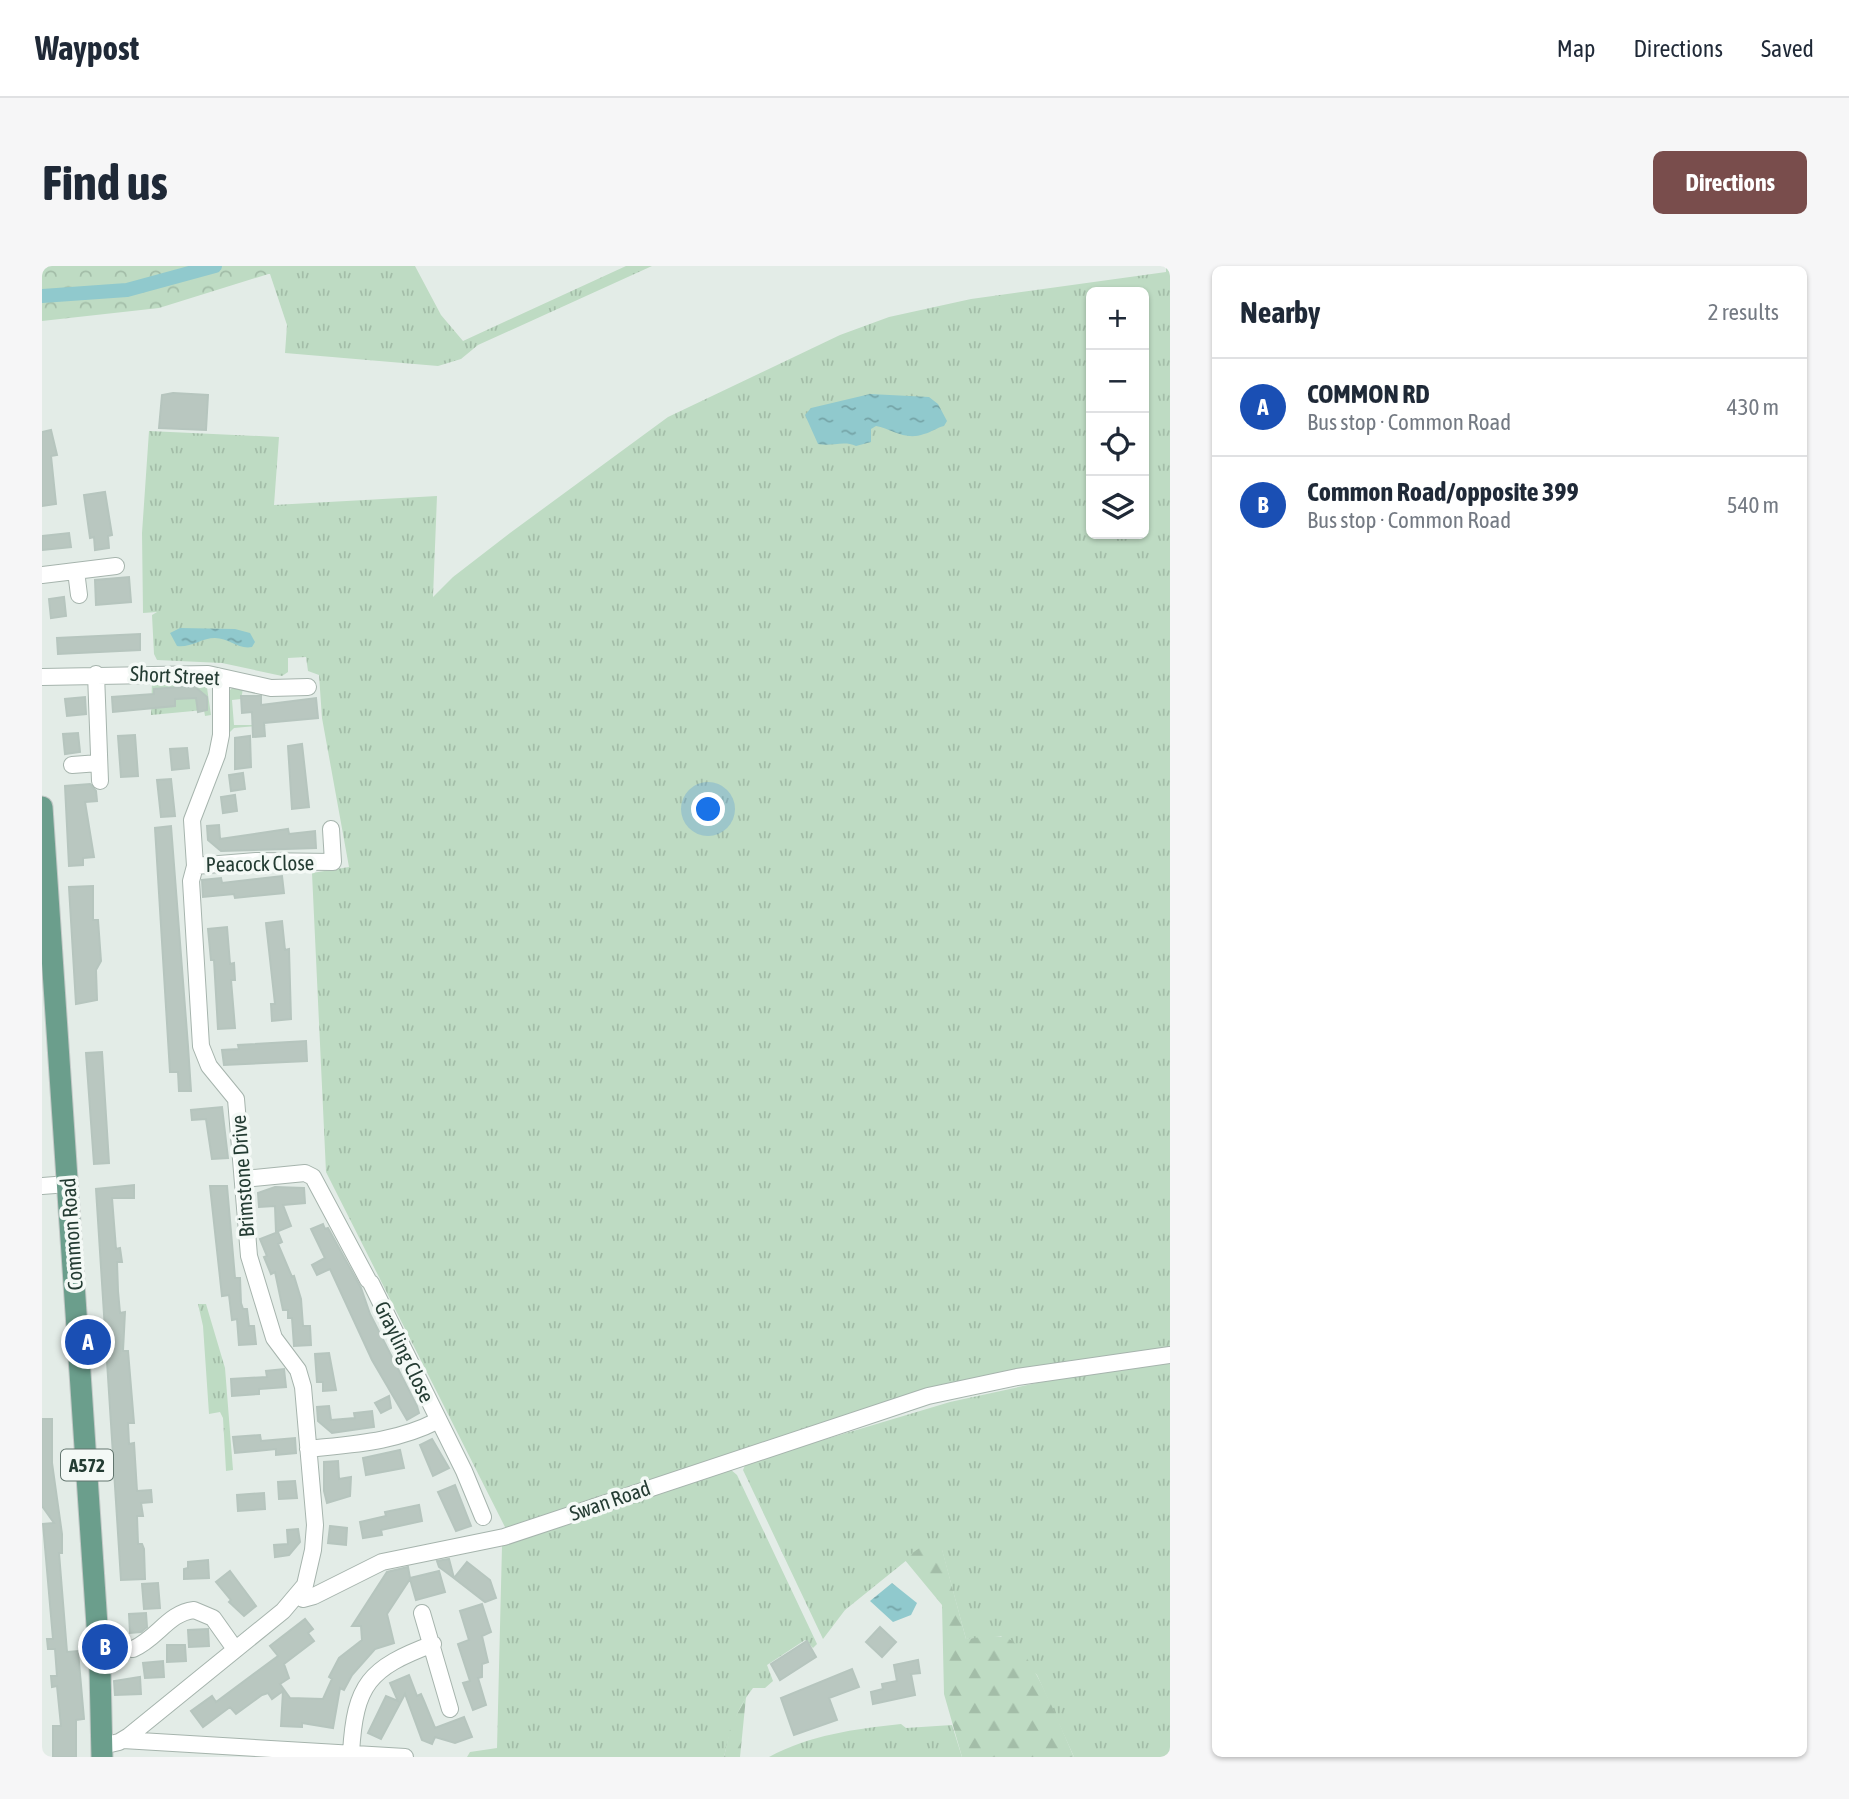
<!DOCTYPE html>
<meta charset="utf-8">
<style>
body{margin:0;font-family:"Asap Condensed",sans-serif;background:#f6f6f7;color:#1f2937}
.controls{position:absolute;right:21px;top:21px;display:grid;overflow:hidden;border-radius:10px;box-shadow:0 2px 5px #0004}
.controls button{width:63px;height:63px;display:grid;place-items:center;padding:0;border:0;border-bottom:2px solid #e0e1e3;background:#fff;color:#1f2937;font:35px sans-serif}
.you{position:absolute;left:667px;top:544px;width:24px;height:24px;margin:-18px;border:5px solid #fff;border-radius:50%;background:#1a73e8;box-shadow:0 0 0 10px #1a73e833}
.badge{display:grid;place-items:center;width:46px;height:46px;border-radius:50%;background:#794d4c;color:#fff;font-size:23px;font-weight:700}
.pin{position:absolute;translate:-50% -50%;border:4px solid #fff;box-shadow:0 2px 7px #0006}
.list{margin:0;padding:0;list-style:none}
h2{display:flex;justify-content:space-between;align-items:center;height:91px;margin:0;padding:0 28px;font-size:30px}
h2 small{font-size:23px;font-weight:400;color:#747a83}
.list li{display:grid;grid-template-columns:46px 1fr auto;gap:21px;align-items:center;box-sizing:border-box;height:98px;padding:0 28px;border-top:2px solid #e0e1e3}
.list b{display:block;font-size:26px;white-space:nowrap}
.list p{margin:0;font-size:23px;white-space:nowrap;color:#747a83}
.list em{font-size:23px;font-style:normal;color:#747a83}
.icon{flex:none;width:38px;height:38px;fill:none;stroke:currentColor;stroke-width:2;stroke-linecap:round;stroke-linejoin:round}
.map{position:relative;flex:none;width:1128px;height:1491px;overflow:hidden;border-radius:10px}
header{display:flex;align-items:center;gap:42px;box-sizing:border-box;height:98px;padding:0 35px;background:#fff;border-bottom:2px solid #e0e1e3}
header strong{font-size:33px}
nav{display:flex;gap:38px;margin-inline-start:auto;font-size:24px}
.intro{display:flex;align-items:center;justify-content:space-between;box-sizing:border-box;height:168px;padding:0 42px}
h1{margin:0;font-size:49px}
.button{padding:18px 32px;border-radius:10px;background:#794d4c;color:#fff;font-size:24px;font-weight:700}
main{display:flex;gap:42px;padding:0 42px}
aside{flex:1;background:#fff;border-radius:10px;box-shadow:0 2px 5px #0004}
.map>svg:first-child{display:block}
.grass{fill:url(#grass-tufts);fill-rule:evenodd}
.forest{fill:url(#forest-firs)}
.park{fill:url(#park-crowns)}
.water{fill:url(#water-ripples)}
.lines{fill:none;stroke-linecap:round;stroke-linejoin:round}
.canal{stroke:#90c9cd;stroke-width:14}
.building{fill:#b9c7c0;stroke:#b6c5be;stroke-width:2}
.minor-casing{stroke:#a6b4ad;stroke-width:18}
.primary-casing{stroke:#c2c8c6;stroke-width:23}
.minor{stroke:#fff;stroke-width:16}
.primary{stroke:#6b9e8c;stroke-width:21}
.labels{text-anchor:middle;stroke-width:7;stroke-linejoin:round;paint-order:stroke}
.shield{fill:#f4f9f6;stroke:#62756e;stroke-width:2}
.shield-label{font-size:19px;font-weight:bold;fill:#243c33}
.street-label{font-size:21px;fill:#243c33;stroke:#f4f9f6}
</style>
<header>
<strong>Waypost</strong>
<nav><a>Map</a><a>Directions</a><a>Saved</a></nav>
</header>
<div class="intro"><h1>Find us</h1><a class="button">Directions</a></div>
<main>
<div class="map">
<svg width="1128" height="1491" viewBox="0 0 1128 1491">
<defs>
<pattern id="grass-tufts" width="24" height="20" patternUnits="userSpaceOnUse" patternTransform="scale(1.75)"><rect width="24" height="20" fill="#bedbc3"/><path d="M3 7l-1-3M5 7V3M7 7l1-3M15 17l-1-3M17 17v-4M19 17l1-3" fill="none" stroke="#a3bda8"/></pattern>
<pattern id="forest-firs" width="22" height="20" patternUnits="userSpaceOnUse" patternTransform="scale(1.75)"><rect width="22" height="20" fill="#bedbc3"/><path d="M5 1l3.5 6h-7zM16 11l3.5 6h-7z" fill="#a3bda8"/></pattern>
<pattern id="park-crowns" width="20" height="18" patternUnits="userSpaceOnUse" patternTransform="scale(1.75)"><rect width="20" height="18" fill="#bedbc3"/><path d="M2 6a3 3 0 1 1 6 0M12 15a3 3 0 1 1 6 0" fill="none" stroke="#a3bda8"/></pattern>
<pattern id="water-ripples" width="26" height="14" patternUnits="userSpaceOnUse" patternTransform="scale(1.75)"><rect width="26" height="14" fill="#90c9cd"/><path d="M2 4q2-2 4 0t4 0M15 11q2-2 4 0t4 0" fill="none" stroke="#75a4a7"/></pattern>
</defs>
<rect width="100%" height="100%" fill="#e3ece7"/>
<path class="grass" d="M187 0H373L399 49 421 75 584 0H610L436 79 419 93 396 100 243 87 245 59 228 8 209 7Z
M1124 0H1128V1081L956 1108 845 1135 464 1263 284 906 270 607 307 601 280 452 277 409 266 405 264 391 246 392V406L240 410 180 397 115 394 112 388 110 349 115 346 101 347 100 267 107 165 237 171 232 239 395 230 391 331 411 311 468 267 626 151 798 69 847 51 929 33 1124 6ZM1049 26H1102V268H1049Z
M110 415H164L169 449 163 450 162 444 109 449Z
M191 421 201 423 199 433 190 434 192 459H226L192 462 188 466 186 426Z
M156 1038H164L183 1102 191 1204 184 1205 181 1152 178 1146 167 1148 161 1060Z
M1128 1096V1491H1032L995 1409 959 1370 924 1373 900 1284 886 1277 803 1344 781 1373 701 1204 704 1197 908 1136 1036 1108Z
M682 1203H688L695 1209 775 1378 771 1382 763 1374 725 1399 731 1415 723 1422H711C694 1443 688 1465 682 1491H425L428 1486 455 1482 460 1280Z
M859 1458 864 1462 910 1459 920 1491H727C768 1469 812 1463 859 1458Z"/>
<path class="forest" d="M886 1276 900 1283 924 1373C937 1372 954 1367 967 1373 989 1383 1021 1467 1032 1491H920L902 1428 900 1339 862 1293Z
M704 1431 698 1491H682L689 1459Z"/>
<path class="park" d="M0 0H252L117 42 0 55Z"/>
<path class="water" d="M828 128 887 131 896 138 905 155 902 160C894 162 890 166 882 168 863 175 850 163 834 160L829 163V176L814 180C801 174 790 181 776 178L763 149 769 142Z
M138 362 193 363 208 367 213 376 210 381C197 384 187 372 173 372 160 372 148 382 135 380L128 367Z
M850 1317 875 1337 869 1349 851 1356 828 1335Z"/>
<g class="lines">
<path class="canal" d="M0 30 85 24 173 0"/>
</g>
<path class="building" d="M131 127 166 129 164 164 117 162 120 129Z
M9 164 15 189 9 190 14 238 0 240V166Z
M63 226 70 269 66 270 67 282 53 284 52 271 48 272 42 229Z
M27 267 29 281 0 284V270Z
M87 311 89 336 54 339 53 314Z
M22 331 24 350 9 352 7 333Z
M98 368V384L16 388 15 372Z
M152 420 165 431V444L156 446 154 432 133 433V440L71 446 70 431 112 428V423Z
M199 430H219V439L274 432 276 452 222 457 223 470 211 471 210 446 200 447Z
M43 431 44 448 25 450 23 433Z
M36 467 38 486 23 488 21 468Z
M93 469 96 510 79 511 76 470Z
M208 470 209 501 193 503V472Z
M260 478 267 541 250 543 246 480Z
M145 482 147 502 130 504 128 483Z
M201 507 203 523 189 525 187 509Z
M129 513 133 550 119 551 115 514Z
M48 518 54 525 55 535 43 536 52 591 41 592V599L27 600 23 520Z
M193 529 195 545 181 547 179 531Z
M177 559 178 573 246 563 247 568 273 565 274 582 179 585 166 574 165 560Z
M129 560 146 780 149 825H137L136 806H128L113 562Z
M240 610 242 627 193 632 192 628 161 631 160 614 179 612 180 617Z
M51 620V654H56L59 695 54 704 55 734 34 738 27 621Z
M240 655 243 684 247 683 249 753 230 755 229 738H233L224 657Z
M185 661 188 698 192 697 193 714H189L193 762 176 763 172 694H169L166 663Z
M264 775 265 795 182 799 180 784 197 783 196 779Z
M60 786 67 897 52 898 44 787Z
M180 841 186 892 170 893 164 853 150 854 149 844Z
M92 919V932H70L74 983 78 982 80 996H75L76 1025 78 1047 83 1046 81 1085H86L92 1157H86L87 1178 92 1177 95 1225 109 1224 110 1236 99 1237 101 1250H95L96 1278H100L102 1283 103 1313 79 1314 54 923Z
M168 920H185L193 1012H198L199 1037 201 1043H205L207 1060H212L214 1078 197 1079 195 1053 190 1054 187 1029 180 1030Z
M233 921 262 922 263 937 241 939 249 960 234 966 233 940 217 941 216 927Z
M281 958 283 963 286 962 319 1022 328 1048 375 1140 377 1147 365 1154 330 1094 288 1003 275 1009 270 999 283 992 269 963Z
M236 966 240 976 236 978 250 1011 252 1010 259 1033 261 1060H268L269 1079 252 1080 250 1052H246V1044H241L233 1006 229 1008 222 991 225 990 218 973Z
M287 1087 294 1124 281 1125V1116H275L273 1088Z
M242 1103 244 1121 217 1123V1128L190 1130 189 1113 225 1111 224 1105Z
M347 1130 349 1142 339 1147 333 1137Z
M287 1140 289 1154 313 1152 312 1147 330 1145 332 1161 290 1167 276 1155 275 1141Z
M0 1153H10V1197L20 1268V1287H17L25 1386 36 1385 42 1453 34 1454V1491H11V1460H19L15 1420 10 1421 9 1410H15L13 1383H6L5 1373H11L1 1258 12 1257 0 1240Z
M218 1169 219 1175 253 1172 254 1187 234 1189V1183L193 1187 191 1171Z
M390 1173 407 1202 391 1210 378 1179Z
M358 1184 362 1202 324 1209 321 1192Z
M296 1195 297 1213 309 1211 308 1230 285 1237 282 1225V1196Z
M253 1215 255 1232 237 1233 236 1216Z
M413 1219 429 1260 414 1265 396 1226Z
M222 1227 223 1243 196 1245 195 1229Z
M377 1239 380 1255 339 1264 340 1269 321 1272 318 1256 344 1250 343 1246Z
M288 1260 305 1262 304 1279 286 1277Z
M256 1263 258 1276 247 1289 233 1291 232 1279 246 1278 245 1264Z
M407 1293 412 1312 397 1301 395 1295Z
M166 1294 167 1312 142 1313V1303L146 1302V1296Z
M425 1296 448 1314 454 1332 443 1336 412 1312Z
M366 1301 368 1312 397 1305 403 1326 374 1334 368 1313 345 1348 352 1377 333 1383 310 1409 302 1424 298 1422 291 1462 260 1457V1461L239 1460 241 1425 230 1433 226 1427 220 1429 194 1448 188 1441 161 1461 149 1445 170 1430 174 1436 236 1390 228 1380 263 1353 271 1363 266 1367 272 1375 242 1398 247 1412 238 1418 248 1432 281 1433 290 1413 287 1411 297 1392 320 1374 319 1360H310L345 1306Z
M188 1305 214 1340 202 1350 187 1336 189 1334 174 1316Z
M116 1317 118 1342 102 1343 100 1318Z
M440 1338 449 1366 440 1370 446 1396 440 1398V1411L436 1412 444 1439 431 1444 421 1417 428 1415 416 1378 427 1374 418 1345Z
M104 1347 105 1361 99 1366 88 1367 87 1348Z
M838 1361 854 1376 840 1391 824 1376Z
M166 1363 167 1380 147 1381 146 1364Z
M765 1375 774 1391 738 1414 729 1398Z
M125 1379H143L144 1395 125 1396Z
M876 1394 878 1407 869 1408 873 1429 831 1438 829 1426 841 1423 840 1418 855 1415 852 1399Z
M121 1395 122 1411 103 1412 101 1397Z
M810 1403 817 1421 787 1432 795 1454 752 1469 739 1432Z
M367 1409 375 1430 379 1428 382 1435 393 1462 422 1451 430 1471 413 1477 393 1471 390 1478 380 1474 363 1428 339 1473 326 1467 344 1430 356 1435 348 1417Z
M98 1411 99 1428 73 1429 72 1415Z"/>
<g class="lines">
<defs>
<path id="minor" d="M34 305 37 329
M0 309 74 300
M54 408 58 515
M0 411 166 408 229 422 266 421
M30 499 57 497
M153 600 214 595 291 596 289 563
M201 913 263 907 271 911 326 1014
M0 920 26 918
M329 1017 422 1205 441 1251
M266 1183C312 1178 354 1176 395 1155
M257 1328 261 1333 272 1330 340 1296 462 1271 886 1130 975 1111 1128 1089
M380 1347 408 1443
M91 1383C116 1372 126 1347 152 1344L171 1352 193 1383
M81 1474 363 1491
M60 1480 77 1476 87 1470 241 1345 263 1319 271 1284 273 1259 261 1121 256 1104 232 1072 207 990 194 833 167 800 159 780 149 615 153 600 150 554 175 489 179 469V411
M309 1487C313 1418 327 1402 391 1378"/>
<path id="primary" d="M0 541 58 1404 60 1491"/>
</defs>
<use href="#minor" class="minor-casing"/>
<use href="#primary" class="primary-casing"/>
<use href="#minor" class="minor"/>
<use href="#primary" class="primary"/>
</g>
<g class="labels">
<rect class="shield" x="19" y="1183.5" width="52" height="31" rx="5"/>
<g class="shield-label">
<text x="45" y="1206">A572</text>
</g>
<g class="street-label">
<text transform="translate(133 410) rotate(3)" y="7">Short Street</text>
<text transform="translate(218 598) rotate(-1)" y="7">Peacock Close</text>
<text transform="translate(201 910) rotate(-94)" y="7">Brimstone Drive</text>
<text transform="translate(30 968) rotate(-94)" y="7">Common Road</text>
<text transform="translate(362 1086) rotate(64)" y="7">Grayling Close</text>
<text transform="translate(568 1235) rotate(-19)" y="7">Swan Road</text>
</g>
</g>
</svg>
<div class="controls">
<button>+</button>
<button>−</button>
<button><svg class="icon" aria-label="locate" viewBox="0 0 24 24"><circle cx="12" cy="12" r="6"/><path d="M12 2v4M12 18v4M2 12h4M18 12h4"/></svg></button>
<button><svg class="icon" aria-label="layers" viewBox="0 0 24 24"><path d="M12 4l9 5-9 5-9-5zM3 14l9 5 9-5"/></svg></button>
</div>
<div class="you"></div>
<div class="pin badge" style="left:46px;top:1076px;background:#1a4fb4">A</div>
<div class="pin badge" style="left:63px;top:1381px;background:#1a4fb4">B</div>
</div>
<aside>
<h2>Nearby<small>2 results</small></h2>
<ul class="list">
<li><span class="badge" style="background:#1a4fb4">A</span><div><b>COMMON RD</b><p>Bus stop · Common Road</p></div><em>430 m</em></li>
<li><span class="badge" style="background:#1a4fb4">B</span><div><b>Common Road/opposite 399</b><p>Bus stop · Common Road</p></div><em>540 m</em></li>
</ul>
</aside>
</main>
